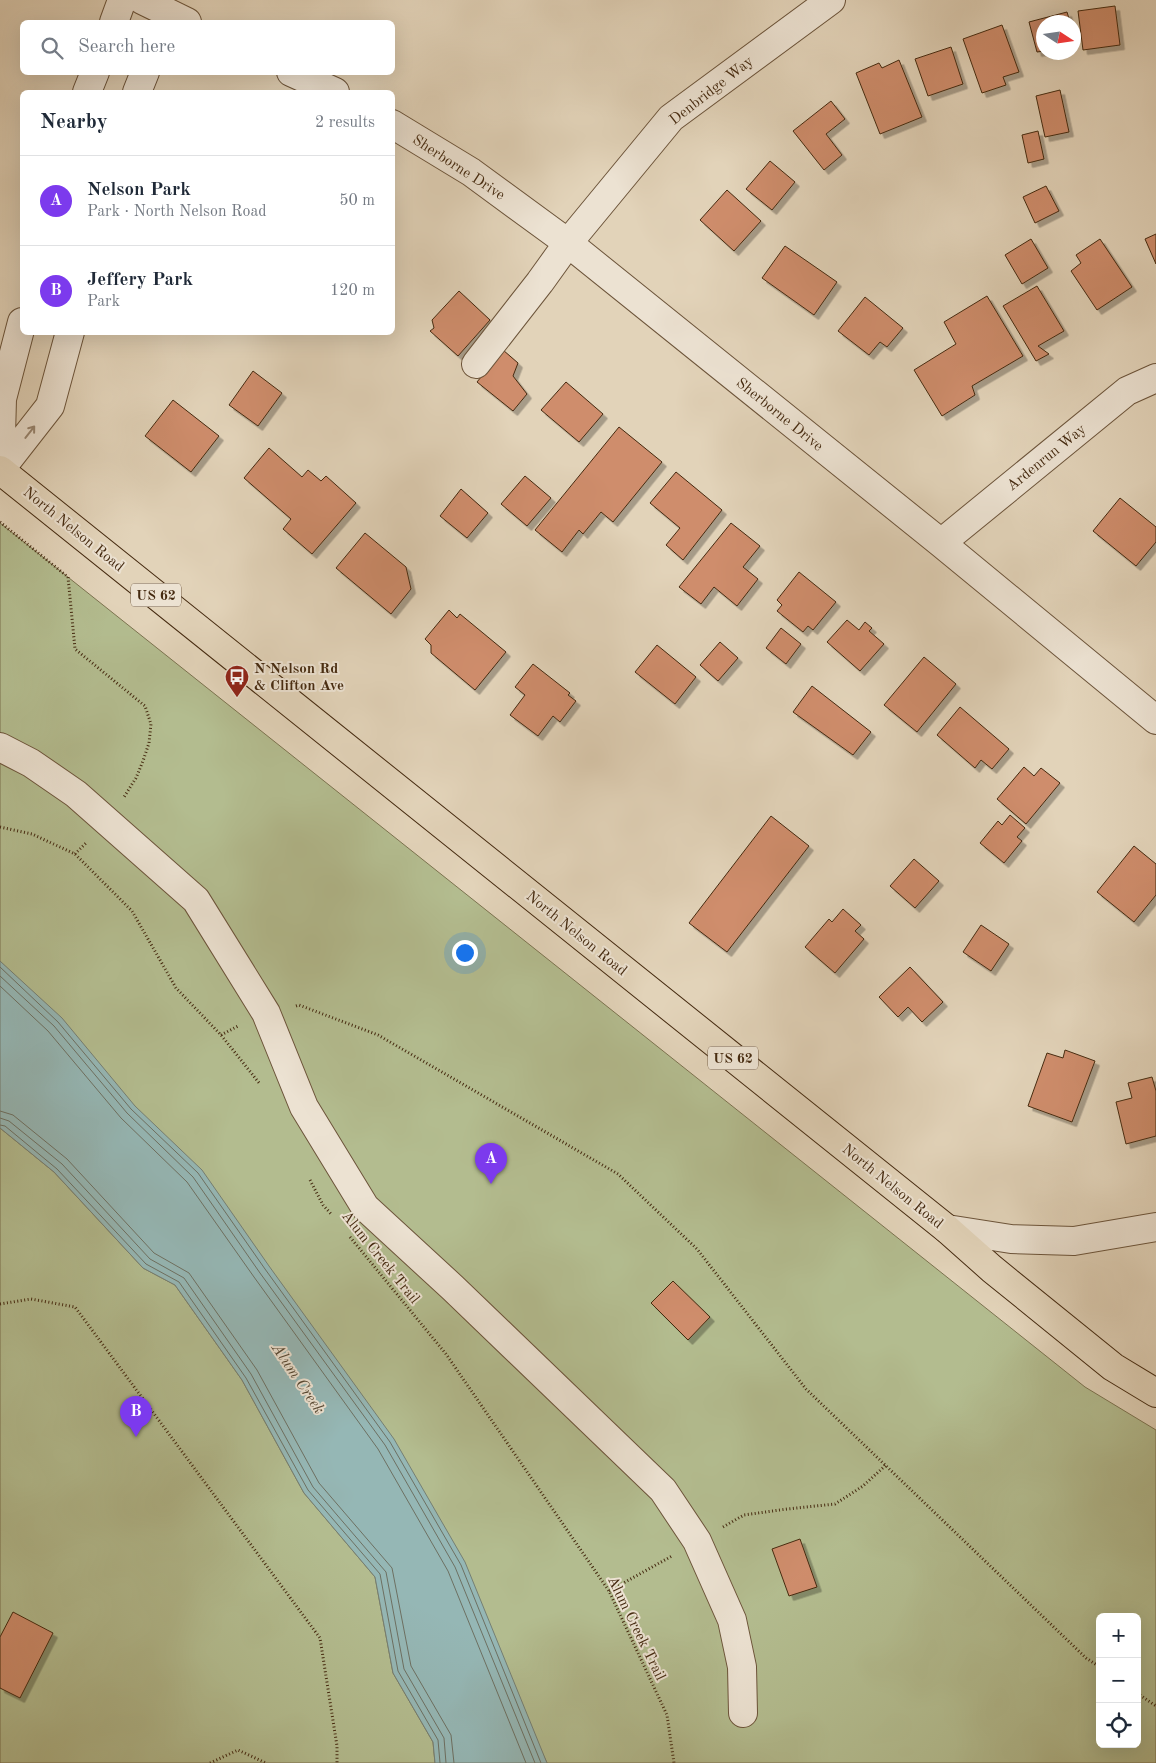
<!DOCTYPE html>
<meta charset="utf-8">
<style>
body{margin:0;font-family:"Old Standard TT",serif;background:#f6f6f7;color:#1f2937}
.controls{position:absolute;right:15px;bottom:15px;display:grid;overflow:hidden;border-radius:8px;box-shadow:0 5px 20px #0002}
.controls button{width:45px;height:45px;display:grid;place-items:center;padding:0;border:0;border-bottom:1px solid #e0e1e3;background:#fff;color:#1f2937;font:25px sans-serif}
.compass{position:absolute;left:1036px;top:15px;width:45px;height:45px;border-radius:50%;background:#fff;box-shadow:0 5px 20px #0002;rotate:102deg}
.you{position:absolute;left:464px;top:952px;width:18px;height:18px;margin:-12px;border:4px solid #fff;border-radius:50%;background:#1a73e8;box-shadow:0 0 0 8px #1a73e833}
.badge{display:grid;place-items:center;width:32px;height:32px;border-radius:50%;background:#7c3aed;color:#fff;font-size:16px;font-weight:700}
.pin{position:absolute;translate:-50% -41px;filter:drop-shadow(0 1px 2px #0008)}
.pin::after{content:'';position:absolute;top:26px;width:18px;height:15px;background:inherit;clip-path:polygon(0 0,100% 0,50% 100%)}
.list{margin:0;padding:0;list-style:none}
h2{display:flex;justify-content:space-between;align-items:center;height:65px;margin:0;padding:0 20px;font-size:21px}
h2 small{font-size:16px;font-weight:400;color:#747a83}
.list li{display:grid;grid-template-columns:32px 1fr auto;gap:15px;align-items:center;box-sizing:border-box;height:90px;padding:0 20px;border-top:1px solid #e0e1e3}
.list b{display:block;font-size:19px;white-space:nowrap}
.list p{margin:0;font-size:16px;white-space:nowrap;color:#747a83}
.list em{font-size:16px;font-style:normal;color:#747a83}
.icon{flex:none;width:28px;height:28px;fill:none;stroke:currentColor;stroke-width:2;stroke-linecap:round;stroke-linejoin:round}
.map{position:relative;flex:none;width:1156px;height:1763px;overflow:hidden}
.search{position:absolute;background:#fff;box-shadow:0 5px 20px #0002;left:20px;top:20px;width:375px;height:55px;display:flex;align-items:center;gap:12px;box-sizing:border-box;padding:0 18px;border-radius:8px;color:#747a83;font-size:19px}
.panel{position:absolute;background:#fff;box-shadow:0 5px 20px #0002;left:20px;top:90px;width:375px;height:245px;border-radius:8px}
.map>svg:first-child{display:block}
.green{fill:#b3bc8f;stroke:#7c7350;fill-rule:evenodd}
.water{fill:#95b7b5;stroke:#757f73}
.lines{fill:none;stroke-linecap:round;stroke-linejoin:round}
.shore{stroke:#6d7062;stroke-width:1}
.building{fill:#cf8d6c;stroke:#452a10;filter:url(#shadow)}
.minor-casing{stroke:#6c543a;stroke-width:30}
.major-casing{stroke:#452a10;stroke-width:30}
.path{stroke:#452a10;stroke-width:3;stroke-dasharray:1 2.5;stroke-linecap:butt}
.minor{stroke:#ece2d2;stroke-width:28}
.major{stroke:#e2d3b9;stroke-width:28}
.oneway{stroke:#988671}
.labels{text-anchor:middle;stroke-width:4;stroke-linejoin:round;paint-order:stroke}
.shield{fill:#ece2d2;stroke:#77614a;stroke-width:1}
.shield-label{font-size:14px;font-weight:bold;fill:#452a10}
.street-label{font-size:15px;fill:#452a10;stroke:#ece2d2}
.poi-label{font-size:15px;font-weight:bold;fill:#452a10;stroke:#ece2d2;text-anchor:start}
.water-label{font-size:16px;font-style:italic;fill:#554631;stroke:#ece2d2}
</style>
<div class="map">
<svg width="1156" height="1763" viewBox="0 0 1156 1763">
<defs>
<filter id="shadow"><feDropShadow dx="4.5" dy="4.5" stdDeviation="0" flood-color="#0004"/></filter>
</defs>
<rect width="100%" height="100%" fill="#e2d3b9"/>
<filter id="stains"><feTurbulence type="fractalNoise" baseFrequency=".004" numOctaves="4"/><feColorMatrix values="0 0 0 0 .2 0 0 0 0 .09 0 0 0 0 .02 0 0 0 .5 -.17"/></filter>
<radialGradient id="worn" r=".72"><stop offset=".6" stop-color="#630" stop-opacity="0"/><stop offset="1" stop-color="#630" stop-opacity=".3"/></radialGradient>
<path class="green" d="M0 523 1085 1387 1156 1430V1763H547L541 1750 421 1557 0 1074ZM1100 1617H1137V1744H1100Z
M0 1128 54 1172 143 1268 175 1285 242 1380 304 1493 375 1577 393 1673 433 1742 435 1763H0Z"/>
<path class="water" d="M0 961 62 1018 135 1106 202 1170 269 1266 394 1439 465 1562 547 1763H435L433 1742 393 1673 375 1577 304 1493 242 1380 175 1285 143 1268 54 1172 0 1128Z"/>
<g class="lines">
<path class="shore" d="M0 967 58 1022 131 1109 198 1173 265 1269 390 1442 461 1565 541 1763
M0 976 54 1026 127 1113 193 1177 260 1273 385 1445 455 1567 535 1763
M0 986 48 1031 121 1118 187 1182 254 1277 378 1449 448 1571 526 1763
M0 1111 13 1115 67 1159 154 1253 189 1273 257 1370 319 1483 392 1568 411 1666 451 1735 454 1763
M0 1118 9 1121 62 1164 150 1259 184 1278 251 1374 313 1487 386 1572 404 1669 444 1738 446 1763
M0 1125 5 1126 57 1169 146 1264 179 1282 246 1378 308 1490 380 1574 398 1671 438 1740 440 1763"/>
</g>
<path class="building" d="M1115 6 1120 45 1083 50 1078 11Z
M1067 12 1070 22H1044V51L1037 52 1029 22Z
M1002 25 1019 72 1003 77 1006 85 982 93 963 39Z
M951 47 963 84 928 96 915 59Z
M899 60 922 117 880 134 856 73 879 63 882 68Z
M1060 90 1069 132 1045 137 1036 96Z
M831 101 845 119 826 134 842 155 824 170 793 131Z
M1038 131 1044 159 1028 163 1022 135Z
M770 161 795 182 772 210 746 189Z
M1046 186 1059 211 1035 223 1023 197Z
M727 190 761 221 734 251 700 220Z
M1156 234V264L1145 239Z
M1031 239 1048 268 1022 284 1005 255Z
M1100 239 1132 287 1097 310 1071 271 1081 263 1076 255Z
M785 246 837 282 814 315 762 278Z
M1037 286 1064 331 1038 346 1049 354 1036 361 1003 306Z
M459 291 490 320 458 356 430 331 434 328 432 320Z
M987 296 1023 356 972 386 975 395 942 416 914 370 956 344 944 322Z
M865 297 903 328 887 347 880 342 869 355 838 331Z
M503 350 518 363 513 376 527 394 513 411 477 382Z
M253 371 282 393 258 426 229 405Z
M566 382 603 414 579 442 541 410Z
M173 400 219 436 191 472 145 436Z
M619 427 662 462 613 522 601 512 583 534 579 530 562 552 535 530Z
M269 448 302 477 308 470 321 481 326 476 356 503 312 554 283 529 291 519 244 478Z
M676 472 722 510 683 560 666 545 680 528 650 503Z
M525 476 551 498 527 526 501 504Z
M461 489 488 513 467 538 440 516Z
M1120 498 1156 527V542L1136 566 1093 531Z
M731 523 760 546 743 567 758 579 737 606 714 587 701 604 679 587Z
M365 533 406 567 411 589 391 614 336 568Z
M799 572 836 602 813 630 808 626 803 632 777 611 782 605 777 600Z
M449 610 457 618 460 614 506 652 475 690 431 653V645L425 639Z
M847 620 859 630 865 622 872 628 869 631 884 644 860 671 827 642Z
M781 628 801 644 786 664 766 648Z
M720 642 738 658 718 681 700 665Z
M657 645 696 677 675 704 635 672Z
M924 657 956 684 917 732 884 705Z
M533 664 570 693 568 695 576 701 560 722 553 716 538 736 510 715 525 695 515 687Z
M812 686 871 732 853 755 793 712Z
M960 707 1009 749 992 769 981 760 975 768 937 735Z
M1024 767 1034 776 1041 768 1060 783 1026 824 997 799Z
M1010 815 1025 828 1017 837 1022 841 1004 863 980 843 998 821 1002 825Z
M771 816 809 846 727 952 689 923Z
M1134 846 1156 864V895L1134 922 1097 892Z
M914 859 939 881 915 908 890 886Z
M843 909 861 925 855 931 864 939 835 973 805 947 829 919 832 922Z
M981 925 1009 944 991 971 963 952Z
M910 967 943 1002 922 1022 908 1007 898 1017 879 997Z
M1065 1050 1095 1061 1072 1122 1028 1106 1047 1053 1063 1058Z
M1152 1077 1156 1091V1136L1126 1144 1116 1102 1132 1098 1128 1083Z
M673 1281 710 1317 688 1340 651 1303Z
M800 1539 817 1587 789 1596 772 1549Z
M13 1612 53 1633 20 1698 0 1688V1637Z"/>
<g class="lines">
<defs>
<path id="minor" d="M142 0 187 22
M114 22 122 0
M291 72 335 92
M87 92 95 72
M137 92 145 72
M392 124 471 172 568 243 941 543 1156 720
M476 364 540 282 568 243 671 118 831 0
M0 470 50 406 70 332
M0 472 2 399 22 322
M941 543 1127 391 1156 378
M0 747 31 763 76 794 196 900 266 1013 304 1107 365 1207 453 1288 663 1490 697 1541 732 1620 742 1667 743 1713
M947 1229 1011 1239 1074 1241 1156 1227"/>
<path id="major" d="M0 470 947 1229 992 1269 1113 1367 1156 1393"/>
</defs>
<use href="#minor" class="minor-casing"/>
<use href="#major" class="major-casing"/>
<path class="path" d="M0 522 68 577 75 649 145 706 151 724 149 743 143 761 136 778 124 797
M0 827 32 834 75 854 132 911 176 988 221 1035 260 1084
M75 854 87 842
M296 1006 299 1005 378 1035 618 1174 697 1249 806 1389 1086 1658 1100 1667
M221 1035 238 1026
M310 1180 323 1205 332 1215
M350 1237 446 1354 609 1591 667 1715 674 1763
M0 1304 31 1299 75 1307 320 1638 337 1746V1763
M723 1527 744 1515 787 1509 835 1504 863 1486 886 1465
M609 1591 672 1556
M1137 1693 1156 1706
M210 1763 238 1750 266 1763"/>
<use href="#minor" class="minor"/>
<use href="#major" class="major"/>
</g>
<defs><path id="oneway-shaft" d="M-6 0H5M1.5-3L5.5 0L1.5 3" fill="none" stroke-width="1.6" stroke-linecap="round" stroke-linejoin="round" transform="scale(1.25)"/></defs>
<use class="oneway" href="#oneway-shaft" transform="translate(30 432) rotate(-52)"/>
<defs>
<symbol id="bus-pin" viewBox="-11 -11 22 30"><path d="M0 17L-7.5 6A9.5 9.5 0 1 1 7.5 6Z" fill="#8f2418" stroke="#ece2d2"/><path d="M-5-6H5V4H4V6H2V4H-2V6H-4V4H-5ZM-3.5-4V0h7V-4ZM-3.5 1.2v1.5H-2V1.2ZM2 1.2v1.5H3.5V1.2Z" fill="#fff"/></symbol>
</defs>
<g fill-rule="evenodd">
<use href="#bus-pin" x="223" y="663" width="28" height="38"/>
</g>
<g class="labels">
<g class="shield">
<rect x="131" y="583.5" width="50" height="23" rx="4"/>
<rect x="708" y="1046.5" width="50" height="23" rx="4"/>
</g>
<g class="shield-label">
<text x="156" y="600">US 62</text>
<text x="733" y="1063">US 62</text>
</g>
<g class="street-label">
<text transform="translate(711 90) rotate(-38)" y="5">Denbridge Way</text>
<text transform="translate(459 167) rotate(33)" y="5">Sherborne Drive</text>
<text transform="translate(780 414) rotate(39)" y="5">Sherborne Drive</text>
<text transform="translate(1046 457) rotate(-39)" y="5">Ardenrun Way</text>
<text transform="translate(74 529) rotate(39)" y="5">North Nelson Road</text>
<text transform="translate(577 933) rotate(39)" y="5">North Nelson Road</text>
<text transform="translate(893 1186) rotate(39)" y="5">North Nelson Road</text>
<text transform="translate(381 1257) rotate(51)" y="5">Alum Creek Trail</text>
<text transform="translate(637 1628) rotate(64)" y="5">Alum Creek Trail</text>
</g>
<g class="poi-label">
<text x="254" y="673">N Nelson Rd<tspan x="254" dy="17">&amp; Clifton Ave</tspan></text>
</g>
<g class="water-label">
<text transform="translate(299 1378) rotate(56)" y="6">Alum Creek</text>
</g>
</g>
<rect width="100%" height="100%" filter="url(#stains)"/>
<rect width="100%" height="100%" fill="url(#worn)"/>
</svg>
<div class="controls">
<button>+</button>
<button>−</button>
<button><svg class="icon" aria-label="locate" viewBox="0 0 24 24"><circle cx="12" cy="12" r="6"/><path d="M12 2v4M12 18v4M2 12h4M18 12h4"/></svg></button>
</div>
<svg class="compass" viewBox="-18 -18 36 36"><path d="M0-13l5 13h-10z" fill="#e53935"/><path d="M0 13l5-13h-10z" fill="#747a83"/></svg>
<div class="you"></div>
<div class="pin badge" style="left:491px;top:1184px">A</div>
<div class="pin badge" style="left:136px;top:1437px">B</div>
<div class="search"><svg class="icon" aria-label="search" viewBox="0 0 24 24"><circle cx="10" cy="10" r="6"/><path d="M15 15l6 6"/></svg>Search here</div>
<section class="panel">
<h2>Nearby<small>2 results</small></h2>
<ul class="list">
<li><span class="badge">A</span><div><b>Nelson Park</b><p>Park · North Nelson Road</p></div><em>50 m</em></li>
<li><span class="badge">B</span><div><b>Jeffery Park</b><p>Park</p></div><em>120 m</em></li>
</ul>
</section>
</div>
